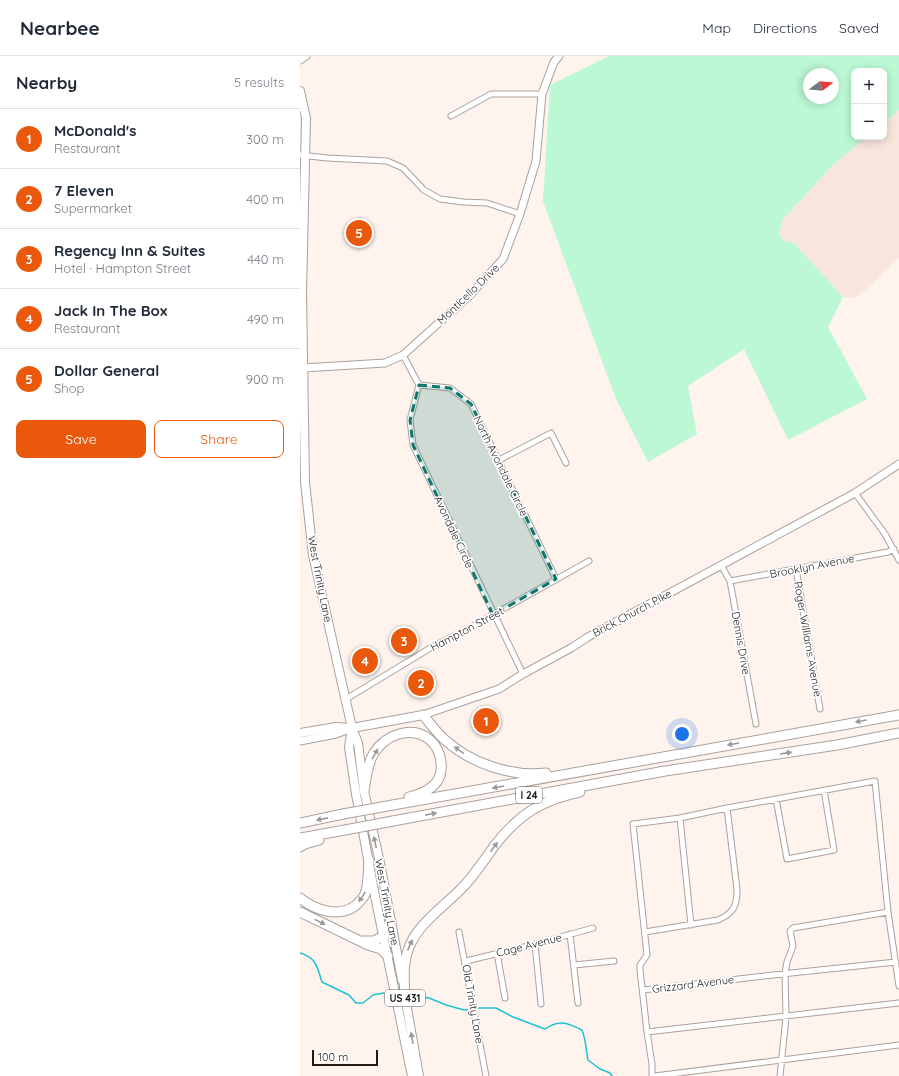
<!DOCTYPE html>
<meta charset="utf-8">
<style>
body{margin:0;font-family:Quicksand,sans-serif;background:#f6f6f7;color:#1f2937}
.controls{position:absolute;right:12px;top:12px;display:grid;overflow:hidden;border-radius:8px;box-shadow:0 2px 10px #0003}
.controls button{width:36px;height:36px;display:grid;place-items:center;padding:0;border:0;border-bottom:1px solid #e0e1e3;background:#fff;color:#1f2937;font:20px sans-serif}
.compass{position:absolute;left:503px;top:12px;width:36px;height:36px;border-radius:50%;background:#fff;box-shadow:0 2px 10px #0003;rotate:74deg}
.scale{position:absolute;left:12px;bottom:10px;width:66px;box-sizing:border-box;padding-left:4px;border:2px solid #1f1b19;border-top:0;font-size:11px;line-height:14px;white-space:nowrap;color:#1f1b19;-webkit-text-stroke:3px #fff;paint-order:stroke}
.you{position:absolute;left:382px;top:678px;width:14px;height:14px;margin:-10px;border:3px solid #fff;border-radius:50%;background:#1a73e8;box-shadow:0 0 0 6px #1a73e833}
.badge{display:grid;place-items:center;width:26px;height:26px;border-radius:50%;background:#ea580c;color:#fff;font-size:13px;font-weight:700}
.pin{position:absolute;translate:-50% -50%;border:2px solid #fff;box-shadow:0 1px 4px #0006}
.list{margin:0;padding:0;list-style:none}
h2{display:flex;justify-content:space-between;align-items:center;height:52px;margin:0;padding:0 16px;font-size:17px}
h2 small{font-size:13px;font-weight:400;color:#747a83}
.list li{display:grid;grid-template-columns:26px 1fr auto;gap:12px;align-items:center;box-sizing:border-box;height:60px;padding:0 16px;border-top:1px solid #e0e1e3}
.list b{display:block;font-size:15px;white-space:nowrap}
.list p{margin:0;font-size:13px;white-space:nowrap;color:#747a83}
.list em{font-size:13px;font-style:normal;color:#747a83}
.actions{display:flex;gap:8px;padding:12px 16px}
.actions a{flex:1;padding:9px 0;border:1px solid #ea580c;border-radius:8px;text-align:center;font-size:14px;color:#ea580c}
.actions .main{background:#ea580c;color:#fff}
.map{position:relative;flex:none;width:599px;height:1020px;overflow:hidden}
header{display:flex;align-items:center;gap:24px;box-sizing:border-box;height:56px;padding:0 20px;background:#fff;border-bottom:1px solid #e0e1e3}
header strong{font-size:19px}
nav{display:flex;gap:22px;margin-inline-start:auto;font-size:14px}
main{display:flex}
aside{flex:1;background:#fff}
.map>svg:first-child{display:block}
.built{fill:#f8e6dc}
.green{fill:#bbf8d3;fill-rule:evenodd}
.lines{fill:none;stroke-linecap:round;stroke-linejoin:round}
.stream{stroke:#1dc3d4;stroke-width:1.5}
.street-casing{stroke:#aba19c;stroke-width:7}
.secondary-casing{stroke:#aba19c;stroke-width:9}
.primary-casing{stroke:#aba19c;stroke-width:10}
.highway-casing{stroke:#aba19c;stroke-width:11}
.street{stroke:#fff;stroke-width:5}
.secondary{stroke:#fff;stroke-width:7}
.primary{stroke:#fff;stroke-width:8}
.highway{stroke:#fff;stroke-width:9}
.highway-bridge-casing{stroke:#aba19c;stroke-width:11;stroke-linecap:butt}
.highway-bridge{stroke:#fff;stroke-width:9}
.oneway{fill:#9a9898}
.marked{fill:#0f766e;fill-opacity:0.2;stroke:#0f766e;stroke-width:3;stroke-dasharray:8 5;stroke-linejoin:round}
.labels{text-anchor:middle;stroke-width:3.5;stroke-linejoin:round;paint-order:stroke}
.shield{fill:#fff;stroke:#625f5e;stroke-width:1}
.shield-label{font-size:10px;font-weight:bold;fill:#1f1b19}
.street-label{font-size:11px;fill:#1f1b19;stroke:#fff}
</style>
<header>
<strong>Nearbee</strong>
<nav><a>Map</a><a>Directions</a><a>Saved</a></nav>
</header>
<main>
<aside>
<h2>Nearby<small>5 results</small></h2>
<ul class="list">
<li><span class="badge">1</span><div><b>McDonald's</b><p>Restaurant</p></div><em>300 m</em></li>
<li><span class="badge">2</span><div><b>7 Eleven</b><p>Supermarket</p></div><em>400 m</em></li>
<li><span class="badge">3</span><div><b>Regency Inn &amp; Suites</b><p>Hotel · Hampton Street</p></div><em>440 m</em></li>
<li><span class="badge">4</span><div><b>Jack In The Box</b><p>Restaurant</p></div><em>490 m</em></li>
<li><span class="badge">5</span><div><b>Dollar General</b><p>Shop</p></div><em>900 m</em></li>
</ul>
<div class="actions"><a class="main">Save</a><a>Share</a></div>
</aside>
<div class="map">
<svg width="599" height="1020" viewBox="0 0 599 1020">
<rect width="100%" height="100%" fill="#fef3ed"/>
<path class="built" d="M599 54V202L556 242 543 241 493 186H485L479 179 483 163 535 107 566 81H584V66Z"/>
<path class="green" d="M309 0H599V54L584 66V15H554V81H566L535 107 483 163 479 179 485 186H493L543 241 528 271 567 343 488 384 444 293 388 330 397 378 348 406 316 343 243 145 250 29ZM509 18H533V42H509Z"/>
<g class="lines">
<path class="stream" d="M0 897C17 902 17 911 22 926L49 939 56 947H63L73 939 84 937
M114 937 121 941 129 942 146 949 164 954 179 952H196L213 961 245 973C260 963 267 967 282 974 286 984 286 994 288 1004L300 1013 310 1017 312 1020"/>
<defs>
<path id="street" d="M151 60 191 38H242
M0 99 27 102 87 105 103 112 124 134 140 143 163 146 187 147 220 158
M103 299 119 329
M119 329 110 364 113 389 223 618
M119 329 150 332 171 348 256 523
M199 404 251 377 266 407
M555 437 585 478 599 504
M421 509 430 525 456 668
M496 513 520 653
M430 525 588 496 594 493
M46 643 132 591 166 574 289 505
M476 743 487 803 534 794 524 734
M427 752 575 725 588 856 599 930
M380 762 391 869
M159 876 186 1020
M345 876 418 864C434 857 437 850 437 833L427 752 380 762 333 768 347 899 340 909V914L347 976 352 1008V1020
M270 878 278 947
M235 888 241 948
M197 897 205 942
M166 905 232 889 293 872
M274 909 314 905
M343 934 491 917 596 906
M347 976 599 947
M355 1020 599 989
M480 1020 486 961 485 917 487 906 493 890 490 875 493 872 588 856"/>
<path id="secondary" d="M0 4 6 0
M3 312 85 307 103 299 170 239 203 203 220 158 236 105 242 38 254 6 259 0
M123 659 199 633 223 618 271 592 288 581 555 437 599 408
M0 685 36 678 52 672"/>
<path id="primary" d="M0 35 6 62 2 237 5 426 13 499 52 672 58 687 64 735 80 807 102 924
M52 673 49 691 56 738 75 840 112 1020
M0 677 36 671 52 672 123 659
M104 935 119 1020"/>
<path id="highway" d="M123 659C130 667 136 676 144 683 170 707 210 721 246 717
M64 735C66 723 67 708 74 697 86 678 113 669 130 684 142 694 146 718 134 729 127 736 118 739 109 741
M93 749 599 659
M93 765 365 715 537 689 599 677
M0 767 43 758
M0 782 45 774
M0 791 5 788 19 784
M0 842C15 854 38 862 55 850 59 846 63 843 65 838 69 828 68 815 69 804
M0 856 68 889 81 893 88 900
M63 885H74L84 880 91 865
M105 941C104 921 102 904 112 885 121 866 149 846 164 830 175 818 185 803 195 789 218 759 243 743 280 736"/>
</defs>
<use href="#street" class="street-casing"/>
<use href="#secondary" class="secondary-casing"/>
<use href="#primary" class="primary-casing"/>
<use href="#highway" class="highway-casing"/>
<use href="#street" class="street"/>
<use href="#secondary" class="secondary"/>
<use href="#primary" class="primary"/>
<use href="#highway" class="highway"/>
<defs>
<path id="highway-bridge" d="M43 758 93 749
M45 774 93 765"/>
</defs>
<use href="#highway-bridge" class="highway-bridge-casing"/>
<use href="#highway-bridge" class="highway-bridge"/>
</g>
<defs><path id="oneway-solid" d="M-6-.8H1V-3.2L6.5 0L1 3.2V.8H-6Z"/></defs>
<g class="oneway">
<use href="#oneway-solid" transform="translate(561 665) rotate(170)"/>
<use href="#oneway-solid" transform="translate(433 688) rotate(170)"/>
<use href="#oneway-solid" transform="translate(159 694) rotate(-144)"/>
<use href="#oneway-solid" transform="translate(486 697) rotate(-9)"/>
<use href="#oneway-solid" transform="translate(75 698) rotate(-60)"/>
<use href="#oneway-solid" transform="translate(198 731) rotate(170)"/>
<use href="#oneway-solid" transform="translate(131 758) rotate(-11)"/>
<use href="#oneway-solid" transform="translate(22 763) rotate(169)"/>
<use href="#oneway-solid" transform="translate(75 786) rotate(-102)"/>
<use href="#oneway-solid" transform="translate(194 791) rotate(-53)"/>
<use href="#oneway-solid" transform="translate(62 841) rotate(124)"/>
<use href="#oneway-solid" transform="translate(20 866) rotate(26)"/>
<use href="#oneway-solid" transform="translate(110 889) rotate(-66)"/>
<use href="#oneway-solid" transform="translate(112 982) rotate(-100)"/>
</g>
<path class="marked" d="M119 329 150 332 171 348 256 523 193 559 113 389 110 364Z"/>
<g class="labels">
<g class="shield">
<rect x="216" y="731" width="26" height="16" rx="3"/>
<rect x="85" y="934" width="40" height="16" rx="3"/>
</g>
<g class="shield-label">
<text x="229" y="743">I 24</text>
<text x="105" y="946">US 431</text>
</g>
<g class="street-label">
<text transform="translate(168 238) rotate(-44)" y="4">Monticello Drive</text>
<text transform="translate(201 410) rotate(64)" y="4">North Avondale Circle</text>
<text transform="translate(154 476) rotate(65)" y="4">Avondale Circle</text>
<text transform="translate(512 510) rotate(-11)" y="4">Brooklyn Avenue</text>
<text transform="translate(20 523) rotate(79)" y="4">West Trinity Lane</text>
<text transform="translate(332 557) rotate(-28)" y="4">Brick Church Pike</text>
<text transform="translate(167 573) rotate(-28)" y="4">Hampton Street</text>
<text transform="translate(508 583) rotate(80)" y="4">Roger Williams Avenue</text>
<text transform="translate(441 587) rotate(80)" y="4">Dennis Drive</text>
<text transform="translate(87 846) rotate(79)" y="4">West Trinity Lane</text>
<text transform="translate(229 889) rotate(-14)" y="4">Cage Avenue</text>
<text transform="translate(393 928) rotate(-7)" y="4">Grizzard Avenue</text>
<text transform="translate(173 948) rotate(80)" y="4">Old Trinity Lane</text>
</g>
</g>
</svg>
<div class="controls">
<button>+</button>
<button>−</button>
</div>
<svg class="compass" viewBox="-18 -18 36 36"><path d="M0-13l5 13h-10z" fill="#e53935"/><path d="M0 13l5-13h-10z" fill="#747a83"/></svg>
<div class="scale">100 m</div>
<div class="you"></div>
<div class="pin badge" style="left:186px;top:665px">1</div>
<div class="pin badge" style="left:121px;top:627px">2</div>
<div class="pin badge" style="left:104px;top:585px">3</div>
<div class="pin badge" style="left:65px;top:605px">4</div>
<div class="pin badge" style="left:59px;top:177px">5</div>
</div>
</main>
